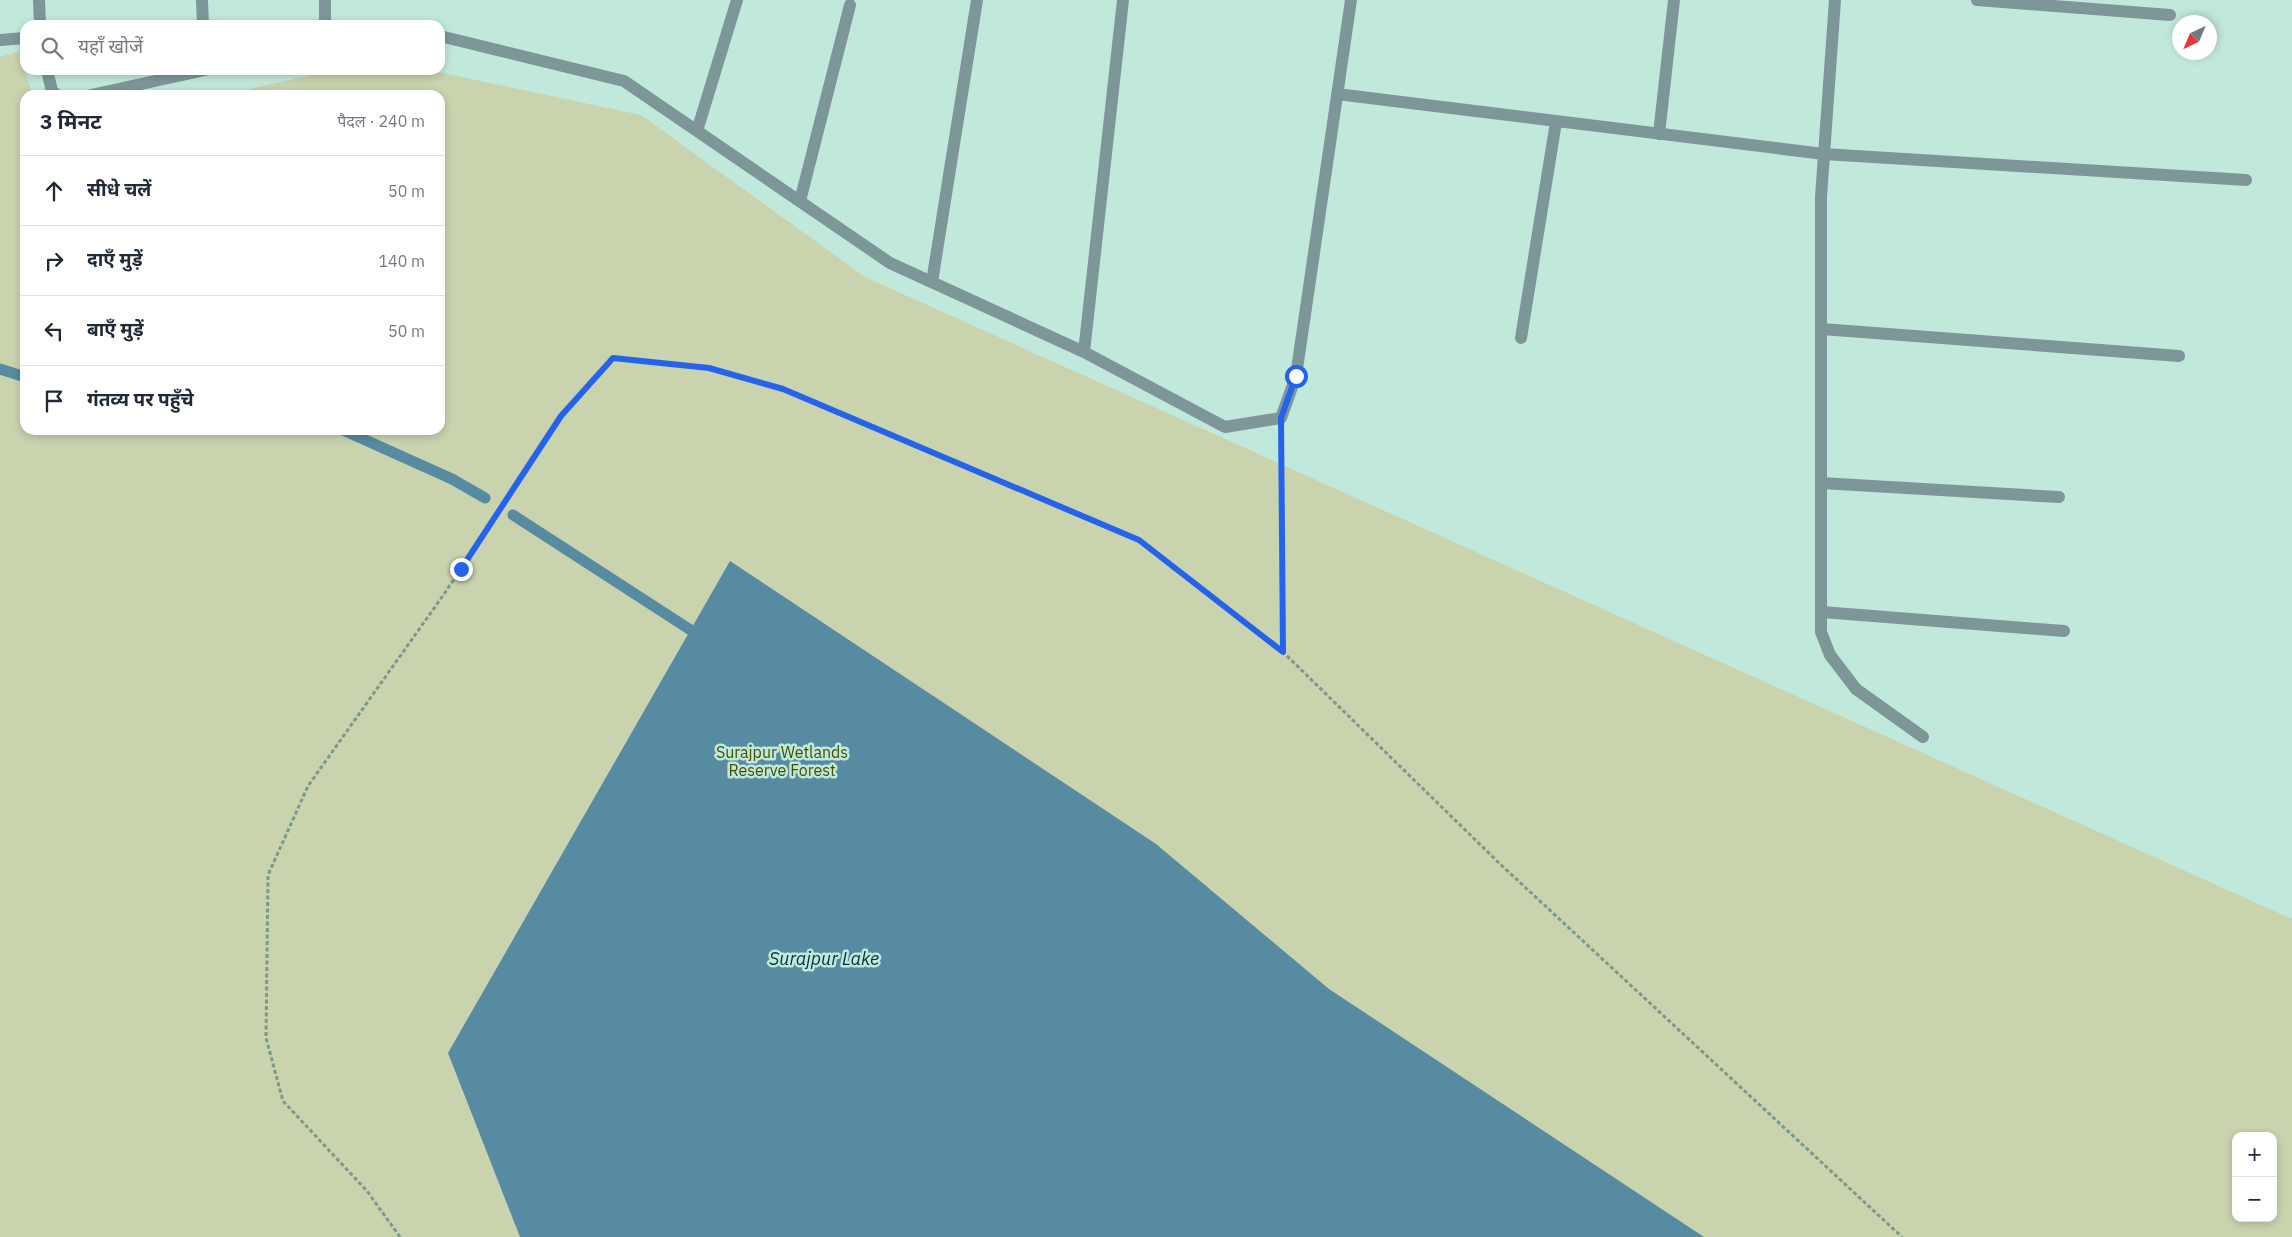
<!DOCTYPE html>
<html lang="hi">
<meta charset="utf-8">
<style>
body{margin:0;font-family:"IBM Plex Sans","Noto Sans Devanagari",sans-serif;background:#f2f2f3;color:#1f2937}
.controls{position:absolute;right:15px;bottom:15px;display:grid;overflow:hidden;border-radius:10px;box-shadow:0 2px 8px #0003}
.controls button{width:45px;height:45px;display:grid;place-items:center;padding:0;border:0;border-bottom:1px solid #e0e1e3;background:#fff;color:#1f2937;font:25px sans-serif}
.compass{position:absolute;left:2172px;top:15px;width:45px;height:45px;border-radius:50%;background:#fff;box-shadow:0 2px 8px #0003;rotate:224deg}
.stop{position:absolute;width:15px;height:15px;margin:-11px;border:4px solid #2563eb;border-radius:50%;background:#fff}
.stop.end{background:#2563eb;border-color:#fff;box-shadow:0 1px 5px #0008}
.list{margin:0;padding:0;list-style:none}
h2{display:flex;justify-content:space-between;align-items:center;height:65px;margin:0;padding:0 20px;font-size:21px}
h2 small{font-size:16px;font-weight:400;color:#747a83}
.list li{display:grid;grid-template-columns:32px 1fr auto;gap:15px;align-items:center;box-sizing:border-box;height:70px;padding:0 20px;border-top:1px solid #e0e1e3}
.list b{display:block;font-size:19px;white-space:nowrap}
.list em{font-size:16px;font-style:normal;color:#747a83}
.icon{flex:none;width:28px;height:28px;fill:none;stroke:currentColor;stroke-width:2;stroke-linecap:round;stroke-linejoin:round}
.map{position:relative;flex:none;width:2292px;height:1237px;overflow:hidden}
.search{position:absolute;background:#fff;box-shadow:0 2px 8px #0003;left:20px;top:20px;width:425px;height:55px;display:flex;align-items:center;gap:12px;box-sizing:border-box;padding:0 18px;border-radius:15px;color:#747a83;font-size:19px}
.panel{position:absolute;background:#fff;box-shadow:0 2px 8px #0003;left:20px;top:90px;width:425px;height:345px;border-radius:15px}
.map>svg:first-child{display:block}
.green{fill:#c9d3ae;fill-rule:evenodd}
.water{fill:#568ba1}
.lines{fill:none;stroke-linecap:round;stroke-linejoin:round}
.stream{stroke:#568ba1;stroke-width:11}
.path{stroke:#7b998f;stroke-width:3;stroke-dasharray:4 2.5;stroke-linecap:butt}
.minor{stroke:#7d9798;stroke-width:12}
.route{stroke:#2563eb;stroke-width:6}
.labels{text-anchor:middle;stroke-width:5;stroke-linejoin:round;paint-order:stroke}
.park-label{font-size:16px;fill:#435000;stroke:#c1e9db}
.water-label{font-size:18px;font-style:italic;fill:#003142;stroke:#c1e9db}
</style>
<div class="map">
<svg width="2292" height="1237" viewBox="0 0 2292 1237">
<rect width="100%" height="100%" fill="#c1e9db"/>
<path class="green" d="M20 51 32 95H25V430H440V95H223L334 70H429L641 115 865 277 2292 919V1237H0V57ZM2236 1136H2273V1218H2236Z"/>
<path class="water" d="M730 561 1156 844 1329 989 1704 1237H520L448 1053Z"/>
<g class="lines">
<path class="stream" d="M0 369 25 377
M343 430 452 479 485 498
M513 515 703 638"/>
<path class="path" d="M1282 443 1283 652 1499 863 1902 1237
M400 1237 367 1191 283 1101 266 1038 268 875 308 786 442 597 509 498 561 416 613 358 709 368 783 389 1139 540 1283 652"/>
<path class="minor" d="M39 0 40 25
M202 0 203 25
M325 0V25
M1835 0 1821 197V632L1830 655 1856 689 1923 737
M1977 0 2170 15
M440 36 624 81 890 263 1084 352 1225 427 1281 418 1296 376 1351 0
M0 40 25 38
M47 70 52 91 57 95
M1337 94 1824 154 2246 180
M91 95 205 70
M697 131 737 0
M1659 134 1674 0
M800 201 850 5
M932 282 977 0
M1822 329 2179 356
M1521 338 1556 122
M1084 352 1123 0
M1821 483 2059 497
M1822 612 2064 631"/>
</g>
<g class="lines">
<path class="route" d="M461 569 561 416 613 358 709 368 783 389 1139 540 1283 652 1281 418 1296 376"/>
</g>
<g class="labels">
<g class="park-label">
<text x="782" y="758">Surajpur Wetlands<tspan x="782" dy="18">Reserve Forest</tspan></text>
</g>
<g class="water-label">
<text x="824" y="965">Surajpur Lake</text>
</g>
</g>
</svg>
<div class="controls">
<button>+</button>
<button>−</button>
</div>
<svg class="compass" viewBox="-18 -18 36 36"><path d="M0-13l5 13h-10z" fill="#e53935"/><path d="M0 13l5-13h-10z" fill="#747a83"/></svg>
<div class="stop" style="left:1296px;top:376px"></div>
<div class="stop end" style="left:461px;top:569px"></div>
<div class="search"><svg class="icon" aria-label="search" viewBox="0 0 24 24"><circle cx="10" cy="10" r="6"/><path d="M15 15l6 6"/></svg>यहाँ खोजें</div>
<section class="panel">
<h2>3 मिनट<small>पैदल · 240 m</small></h2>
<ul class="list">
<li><svg class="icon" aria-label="ahead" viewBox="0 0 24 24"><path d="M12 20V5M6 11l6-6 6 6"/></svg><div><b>सीधे चलें</b></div><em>50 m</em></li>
<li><svg class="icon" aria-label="right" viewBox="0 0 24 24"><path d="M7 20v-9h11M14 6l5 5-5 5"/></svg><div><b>दाएँ मुड़ें</b></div><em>140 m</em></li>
<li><svg class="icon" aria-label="left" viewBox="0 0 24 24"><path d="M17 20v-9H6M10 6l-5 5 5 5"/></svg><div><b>बाएँ मुड़ें</b></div><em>50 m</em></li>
<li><svg class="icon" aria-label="arrive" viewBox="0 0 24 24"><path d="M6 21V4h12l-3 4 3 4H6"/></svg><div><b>गंतव्य पर पहुँचे</b></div></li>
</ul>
</section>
</div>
